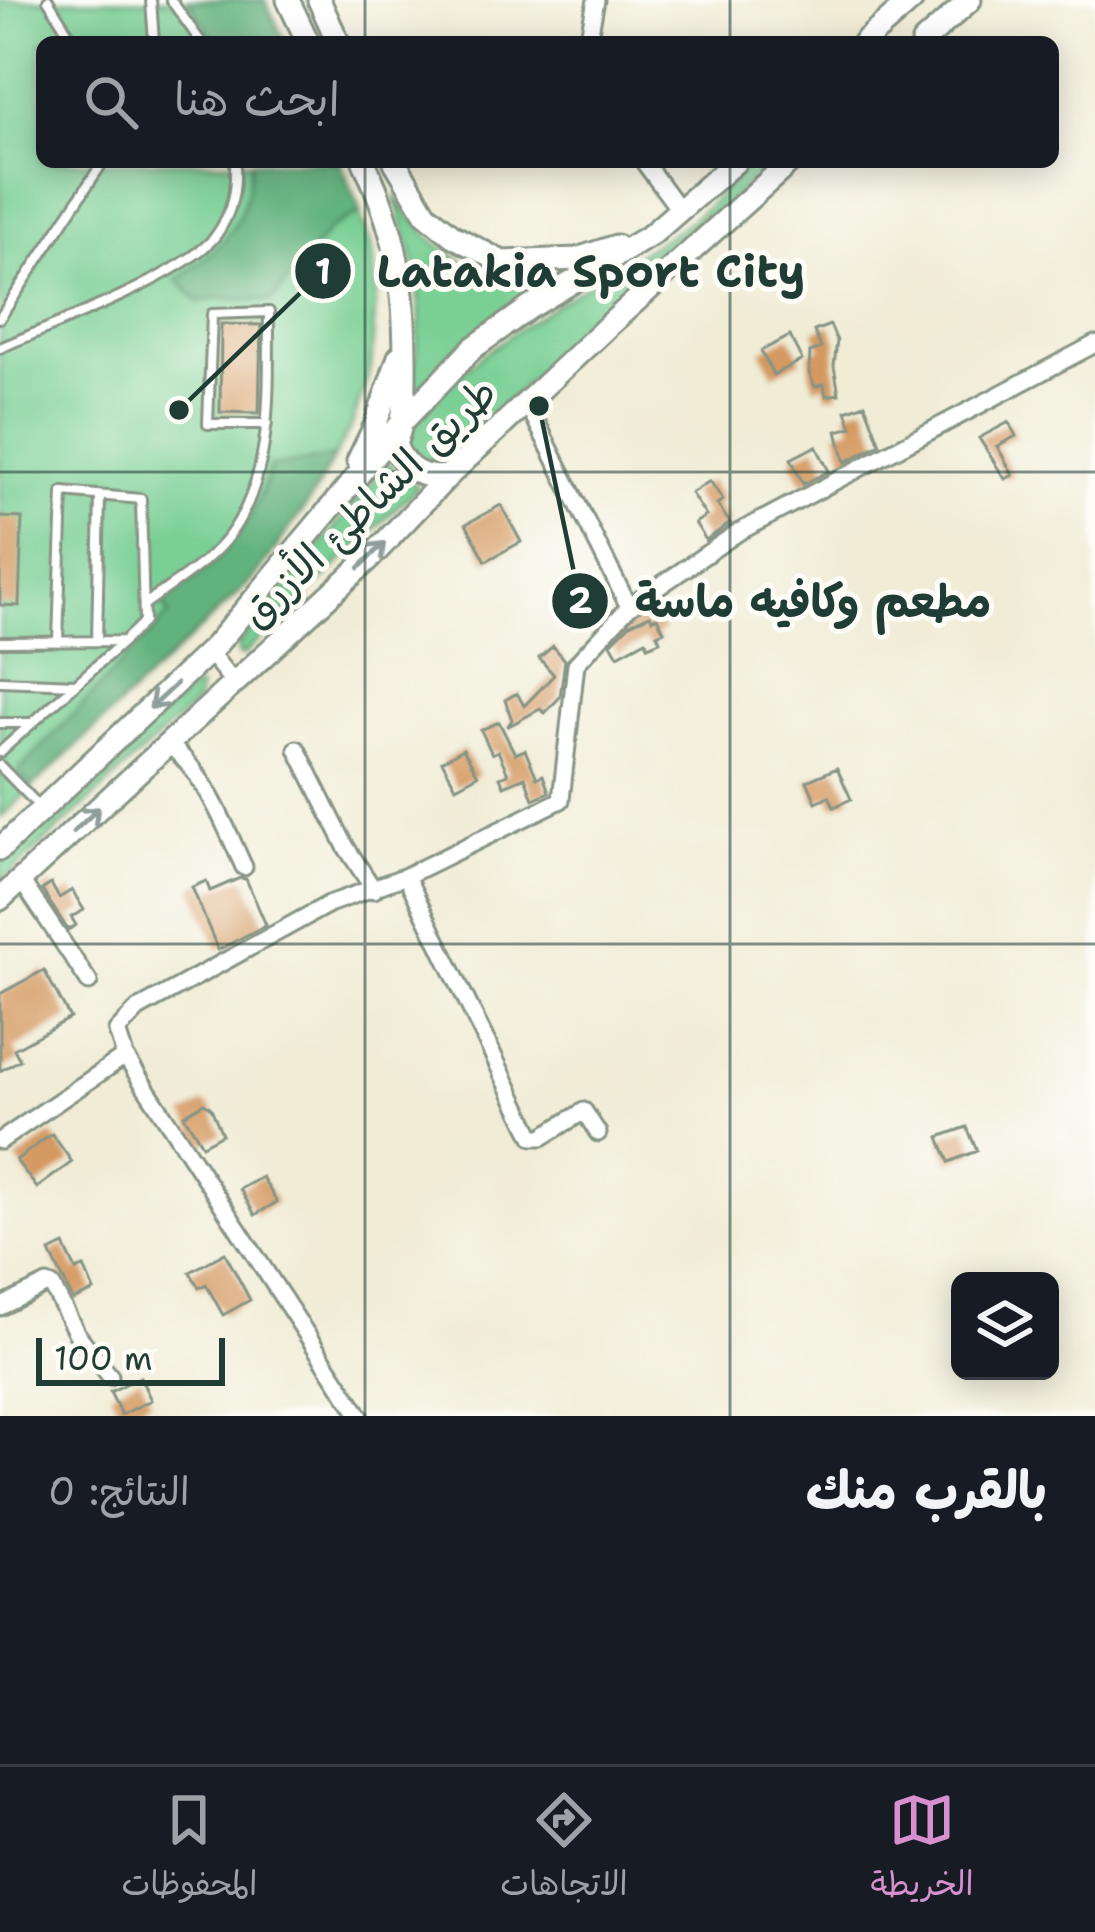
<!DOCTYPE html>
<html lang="ar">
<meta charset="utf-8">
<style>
body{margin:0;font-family:"Shantell Sans","Playpen Sans Arabic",sans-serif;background:#242831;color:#f1f3f6;direction:rtl}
.controls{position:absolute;right:36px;bottom:36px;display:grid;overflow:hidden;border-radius:18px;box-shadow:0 6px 30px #0003}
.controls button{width:108px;height:108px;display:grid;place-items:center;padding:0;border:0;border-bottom:3px solid #363941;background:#171b24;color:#f1f3f6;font:60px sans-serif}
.scale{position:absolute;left:36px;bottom:30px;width:189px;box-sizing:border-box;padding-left:12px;border:6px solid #1f3d34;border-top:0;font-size:33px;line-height:42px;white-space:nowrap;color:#1f3d34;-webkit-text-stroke:9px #fdfcf7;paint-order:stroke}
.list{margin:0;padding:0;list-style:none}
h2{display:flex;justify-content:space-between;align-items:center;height:156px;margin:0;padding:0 48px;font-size:51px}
h2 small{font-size:39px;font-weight:400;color:#9ea1a6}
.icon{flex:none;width:66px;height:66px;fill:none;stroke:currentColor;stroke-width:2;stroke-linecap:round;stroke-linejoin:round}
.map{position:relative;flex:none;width:1095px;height:1416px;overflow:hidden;direction:ltr}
.search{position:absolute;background:#171b24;box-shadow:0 6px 30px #0003;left:36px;right:36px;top:36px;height:132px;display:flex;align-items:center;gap:30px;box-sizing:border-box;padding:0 42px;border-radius:18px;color:#9ea1a6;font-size:45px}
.sheet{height:348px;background:#171b24}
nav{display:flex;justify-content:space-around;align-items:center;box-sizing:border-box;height:168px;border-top:3px solid #363941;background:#171b24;font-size:33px;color:#9ea1a6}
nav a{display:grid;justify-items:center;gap:6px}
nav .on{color:#d690ce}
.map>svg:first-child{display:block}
.green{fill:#79cf94;stroke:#4c8664;stroke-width:3}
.forest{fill:#62b27e;stroke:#407859;stroke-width:3}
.building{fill:#d49961}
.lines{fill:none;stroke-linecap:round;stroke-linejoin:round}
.service-casing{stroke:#889485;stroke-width:14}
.minor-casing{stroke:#889485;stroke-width:21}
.secondary-casing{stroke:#889485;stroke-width:27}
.service{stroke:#fff;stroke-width:8}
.minor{stroke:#fff;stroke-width:15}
.secondary{stroke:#fff;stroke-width:21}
.oneway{stroke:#8f9e9a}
.grid{fill:none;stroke:#1f3d34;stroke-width:3;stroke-opacity:0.55}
.labels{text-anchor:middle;stroke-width:10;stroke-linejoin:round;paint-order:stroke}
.street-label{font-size:42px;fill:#1f3d34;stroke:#fdfcf7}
.leader{fill:none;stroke:#1f3d34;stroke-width:4.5}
.callout-dot{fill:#1f3d34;stroke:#fdfcf7;stroke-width:4.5}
.mark-label{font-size:36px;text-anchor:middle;font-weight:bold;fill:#fff}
.callout-label{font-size:45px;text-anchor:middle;font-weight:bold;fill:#1f3d34;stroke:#fdfcf7;stroke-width:10;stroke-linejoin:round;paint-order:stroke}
</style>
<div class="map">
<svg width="1095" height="1416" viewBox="0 0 1095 1416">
<rect width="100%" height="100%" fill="#fdfcf7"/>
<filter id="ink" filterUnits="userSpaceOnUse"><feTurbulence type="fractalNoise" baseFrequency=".00833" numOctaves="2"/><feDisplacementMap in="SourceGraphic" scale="24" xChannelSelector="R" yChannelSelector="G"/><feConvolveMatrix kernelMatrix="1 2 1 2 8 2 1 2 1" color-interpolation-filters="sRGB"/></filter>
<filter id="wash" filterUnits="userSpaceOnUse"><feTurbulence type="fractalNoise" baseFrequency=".004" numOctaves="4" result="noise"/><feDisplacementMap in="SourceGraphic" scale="48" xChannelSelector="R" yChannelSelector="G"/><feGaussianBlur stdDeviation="2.7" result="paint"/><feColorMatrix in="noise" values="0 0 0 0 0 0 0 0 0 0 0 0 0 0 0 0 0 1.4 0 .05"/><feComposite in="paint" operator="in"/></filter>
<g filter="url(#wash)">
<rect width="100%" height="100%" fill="#f0ecd6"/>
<path class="green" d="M0 0H265L285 42H42V162H340L373 251 376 297 371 367 352 425 311 498 255 577 0 818Z
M752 162H772L485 421 434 462 417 464 405 450C415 373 620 270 684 225 709 208 730 183 752 162Z
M395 196C441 258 466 268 539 291L472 335 411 397 420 318 415 266Z
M388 462 418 487 244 655H239L237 646Z
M192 688H199L197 702 0 883V864Z"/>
<path class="forest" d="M188 0H265L285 42H216Z
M251 162H340L361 212 331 228 272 301 218 298 199 302 177 280C226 243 246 226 251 162Z
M334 457 311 499 255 577 33 787 18 772 169 614 162 603C217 564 250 535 270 467Z"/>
<g id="blocks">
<path class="building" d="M221 324 261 325 259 413 220 412Z
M830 325 837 341 834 366 839 394 826 396 824 384 815 387 809 373 810 352 821 348 814 331Z
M790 336 802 360 773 375 761 351Z
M865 404 880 444 845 462 837 431 852 427 846 411Z
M1009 422 1016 436 997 446 1013 475 1005 479 979 438Z
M816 446 829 471 803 484 791 459Z
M710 481 723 500 717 504 730 523 706 540 695 523 706 516 691 493Z
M501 505 521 542 486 561 466 524Z
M0 517 22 518 19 606 0 605Z
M650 615 652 619 657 617 664 631 657 634 660 641 648 646 646 640 618 655 611 643 630 624Z
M553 646 565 660 560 697 545 713 540 709 507 727 512 720 505 700 517 693 524 706 554 675 539 658Z
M499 722 515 754 525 750 537 778 543 775 549 792 533 799 525 777 504 786 500 777 508 774 498 751 492 754 481 730Z
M463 749 478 775 456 787 442 761Z
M837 768 851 799 834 807 829 796 816 802 807 781Z
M240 878 246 879 266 925 218 950 192 887 206 881 210 891Z
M51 884 59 898 72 890 84 910 71 917 76 925 68 930 42 890Z
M44 970 70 1018 14 1049 20 1060 0 1071V994Z
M204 1103 211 1108 222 1134 202 1145 184 1115Z
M967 1127 977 1151 949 1162 939 1137Z
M52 1134 72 1162 37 1188 16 1160Z
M262 1177 277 1202 255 1215 240 1189Z
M64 1245 76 1270 84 1267 94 1291 73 1300 50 1252Z
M225 1253 250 1300 223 1315 206 1284 199 1288 190 1272Z
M140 1377 151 1400 121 1415 110 1392Z"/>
</g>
</g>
<g filter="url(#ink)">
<use href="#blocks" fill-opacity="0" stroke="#889485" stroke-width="3"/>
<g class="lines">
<defs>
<path id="service" d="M48 0 74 42
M151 0 154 42
M171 0 201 42
M0 318 103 162
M0 348C50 326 189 274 217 234 233 211 236 189 235 162
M144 605C173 583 210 563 231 533 275 471 268 384 269 312L212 314 208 424H267
M97 641 100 495
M0 642 124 641 0 752
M58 642 63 492 141 499 144 622 124 641
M0 681 76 684
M0 723H33
M0 766 41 808"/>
<path id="minor" d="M588 42 596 0
M644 162 680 211
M528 405 629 607
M209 652 234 683
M168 744C206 774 224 824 244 867
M297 749 346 847 374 890
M406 876 533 1137H542L584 1111 598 1133
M21 880 89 982
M0 1141 125 1056
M0 1307 47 1284 52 1286 77 1334 110 1376
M360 1416 125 1056 117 1031 138 1009 329 904 406 876 561 800 576 664 629 607 737 533 1095 344"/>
<path id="secondary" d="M288 0 308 42
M319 0 338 42
M864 42 912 0
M923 42 970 0
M364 162C397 232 405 286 405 362 405 392 406 416 395 444 404 469 422 480 448 476
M395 162 426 214 453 236 502 262 577 259 616 246
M358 461 375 426 399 357
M0 849 215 646 405 419 473 348 529 308 651 235 735 162
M0 899 371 557 448 476 609 325 790 162"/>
</defs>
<use href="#service" class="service-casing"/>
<use href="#minor" class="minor-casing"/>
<use href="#secondary" class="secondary-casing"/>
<use href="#service" class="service"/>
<use href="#minor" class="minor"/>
<use href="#secondary" class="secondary"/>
</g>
<defs><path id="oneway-shaft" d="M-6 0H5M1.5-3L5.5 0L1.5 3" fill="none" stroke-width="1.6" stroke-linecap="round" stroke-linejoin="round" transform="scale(3)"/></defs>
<g class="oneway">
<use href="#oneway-shaft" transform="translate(372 555) rotate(-45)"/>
<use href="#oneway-shaft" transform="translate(163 696) rotate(137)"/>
<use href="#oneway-shaft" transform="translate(86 820) rotate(-43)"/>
</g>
</g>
<path class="grid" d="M365 0V42M730 0V42M365 162V1416M730 162V1416M0 472H1095M0 944H1095"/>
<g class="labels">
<g class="street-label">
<text transform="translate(368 502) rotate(-44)" y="15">طريق الشاطئ الأزرق</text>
</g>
</g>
<path class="leader" d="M179 410L323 271M539 406L580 601"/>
<g class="callout-dot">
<circle cx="179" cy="410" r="12"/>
<circle cx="539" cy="406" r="12"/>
<circle cx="323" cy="271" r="30"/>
<circle cx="580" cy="601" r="30"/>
</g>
<g class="mark-label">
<text x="323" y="284">1</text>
<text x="580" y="613">2</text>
</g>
<g class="callout-label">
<text x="591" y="287">Latakia Sport City</text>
<text x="813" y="617">مطعم وكافيه ماسة</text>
</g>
</svg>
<div class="controls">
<button><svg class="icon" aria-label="layers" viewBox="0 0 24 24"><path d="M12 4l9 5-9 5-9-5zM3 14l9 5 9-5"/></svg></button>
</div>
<div class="scale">100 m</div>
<div class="search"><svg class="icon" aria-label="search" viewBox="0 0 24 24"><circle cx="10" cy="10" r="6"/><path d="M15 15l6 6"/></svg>ابحث هنا</div>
</div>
<section class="sheet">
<h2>بالقرب منك<small>النتائج: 0</small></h2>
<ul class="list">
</ul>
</section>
<nav>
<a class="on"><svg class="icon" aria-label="map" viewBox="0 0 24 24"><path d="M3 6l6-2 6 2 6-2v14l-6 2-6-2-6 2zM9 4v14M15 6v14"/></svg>الخريطة</a>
<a><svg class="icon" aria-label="directions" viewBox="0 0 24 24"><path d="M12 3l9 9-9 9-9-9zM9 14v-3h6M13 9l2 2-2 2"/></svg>الاتجاهات</a>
<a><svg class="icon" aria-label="saved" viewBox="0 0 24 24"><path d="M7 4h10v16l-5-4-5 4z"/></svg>المحفوظات</a>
</nav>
